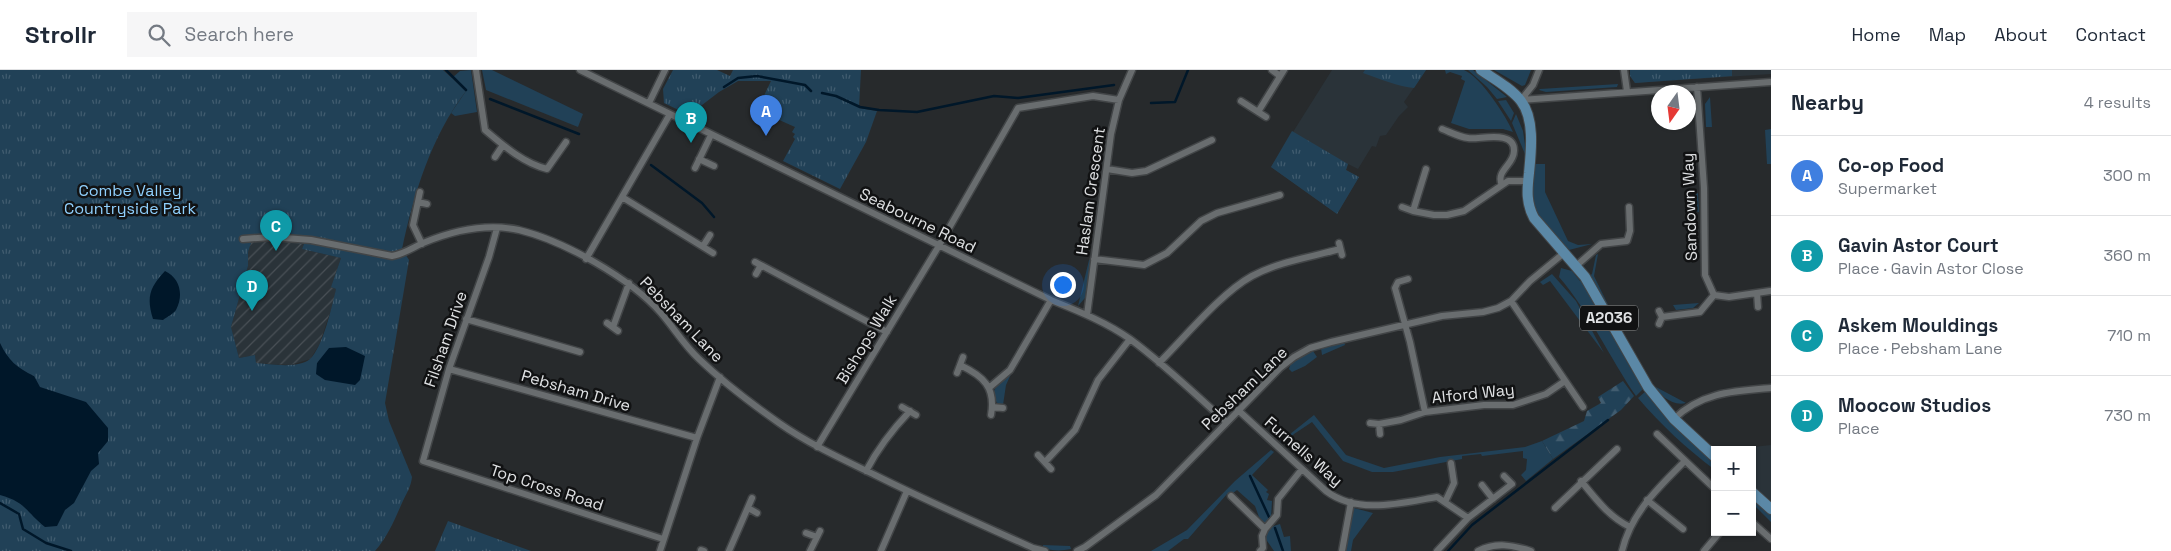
<!DOCTYPE html>
<meta charset="utf-8">
<style>
body{margin:0;font-family:"Space Grotesk",sans-serif;background:#f6f6f7;color:#1f2937}
.controls{position:absolute;right:15px;bottom:15px;display:grid;overflow:hidden;border-radius:0px;box-shadow:0 1px 4px #0004}
.controls button{width:45px;height:45px;display:grid;place-items:center;padding:0;border:0;border-bottom:1px solid #e0e1e3;background:#fff;color:#1f2937;font:25px sans-serif}
.compass{position:absolute;left:1651px;top:15px;width:45px;height:45px;border-radius:50%;background:#fff;box-shadow:0 1px 4px #0004;rotate:194deg}
.you{position:absolute;left:1062px;top:214px;width:18px;height:18px;margin:-12px;border:4px solid #fff;border-radius:50%;background:#1a73e8;box-shadow:0 0 0 8px #1a73e833}
.badge{display:grid;place-items:center;width:32px;height:32px;border-radius:50%;background:#1a73e8;color:#fff;font-size:16px;font-weight:700}
.pin{position:absolute;translate:-50% -41px;filter:drop-shadow(0 1px 2px #0008)}
.pin::after{content:'';position:absolute;top:26px;width:18px;height:15px;background:inherit;clip-path:polygon(0 0,100% 0,50% 100%)}
.list{margin:0;padding:0;list-style:none}
h2{display:flex;justify-content:space-between;align-items:center;height:65px;margin:0;padding:0 20px;font-size:21px}
h2 small{font-size:16px;font-weight:400;color:#747a83}
.list li{display:grid;grid-template-columns:32px 1fr auto;gap:15px;align-items:center;box-sizing:border-box;height:80px;padding:0 20px;border-top:1px solid #e0e1e3}
.list b{display:block;font-size:19px;white-space:nowrap}
.list p{margin:0;font-size:16px;white-space:nowrap;color:#747a83}
.list em{font-size:16px;font-style:normal;color:#747a83}
.icon{flex:none;width:28px;height:28px;fill:none;stroke:currentColor;stroke-width:2;stroke-linecap:round;stroke-linejoin:round}
.map{position:relative;flex:none;width:1771px;height:481px;overflow:hidden}
header{display:flex;align-items:center;gap:30px;box-sizing:border-box;height:70px;padding:0 25px;background:#fff;border-bottom:1px solid #e0e1e3}
header strong{font-size:24px}
nav{display:flex;gap:28px;margin-inline-start:auto;font-size:18px}
.search{width:350px;height:45px;background:#f6f6f7;display:flex;align-items:center;gap:12px;box-sizing:border-box;padding:0 18px;border-radius:0px;color:#747a83;font-size:19px}
main{display:flex}
aside{flex:1;background:#fff}
.map>svg:first-child{display:block}
.built{fill:#2a3339}
.industrial{fill:url(#industrial-furrows)}
.green{fill:#214157}
.forest{fill:url(#forest-firs)}
.park{fill:url(#park-tufts);fill-rule:evenodd}
.water{fill:#001729}
.lines{fill:none;stroke-linecap:round;stroke-linejoin:round}
.stream{stroke:#001729;stroke-width:2.5}
.minor-casing{stroke:#424547;stroke-width:9}
.primary-casing{stroke:#424547;stroke-width:12}
.minor{stroke:#696d6f;stroke-width:6}
.primary{stroke:#5b88a6;stroke-width:10}
.labels{text-anchor:middle;stroke-width:5;stroke-linejoin:round;paint-order:stroke}
.shield{fill:#111213;stroke:#a2a4a5;stroke-width:1}
.shield-label{font-size:15px;font-weight:bold;fill:#e0e2e4}
.park-label{font-size:16px;fill:#90d0fd;stroke:#111213}
.street-label{font-size:16px;fill:#e0e2e4;stroke:#111213}
</style>
<header>
<strong>Strollr</strong>
<div class="search"><svg class="icon" aria-label="search" viewBox="0 0 24 24"><circle cx="10" cy="10" r="6"/><path d="M15 15l6 6"/></svg>Search here</div>
<nav><a>Home</a><a>Map</a><a>About</a><a>Contact</a></nav>
</header>
<main>
<div class="map">
<svg width="1771" height="481" viewBox="0 0 1771 481">
<defs>
<pattern id="industrial-furrows" width="10" height="10" patternUnits="userSpaceOnUse" patternTransform="scale(1.25)"><rect width="10" height="10" fill="#2a3339"/><path d="M-1 1l2-2M0 10L10 0M9 11l2-2" fill="none" stroke="#495056"/></pattern>
<pattern id="forest-firs" width="22" height="20" patternUnits="userSpaceOnUse" patternTransform="scale(1.25)"><rect width="22" height="20" fill="#214157"/><path d="M5 1l3.5 6h-7zM16 11l3.5 6h-7z" fill="#415c6f"/></pattern>
<pattern id="park-tufts" width="24" height="20" patternUnits="userSpaceOnUse" patternTransform="scale(1.25)"><rect width="24" height="20" fill="#214157"/><path d="M3 7l-1-3M5 7V3M7 7l1-3M15 17l-1-3M17 17v-4M19 17l1-3" fill="none" stroke="#415c6f"/></pattern>
</defs>
<rect width="100%" height="100%" fill="#272a2c"/>
<path class="built" d="M1332 0H1426L1404 32 1408 37 1399 46 1386 65 1380 66 1376 77 1372 76 1358 99 1348 94 1346 100 1359 107 1337 144 1271 97Z
M1630 0H1771V4L1635 13 1630 6Z
M1771 375V431L1752 415V380L1744 378Z"/>
<path class="industrial" d="M261 169 304 174 302 179 341 188 331 217 336 219 334 231 319 275 310 289 290 295 256 293 255 285 239 288 231 257 248 196V182L252 170 257 172Z"/>
<path class="green" d="M471 0 477 42 455 46 451 43 466 21 452 8 460 1Z
M482 0H492L583 44 578 57 486 20Z
M1445 0C1450 0 1459 0 1464 0 1481 7 1506 46 1513 62L1503 59H1469L1451 53 1465 11 1461 9 1462 6 1450 2 1446 4Z
M1468 0H1473L1507 27 1497 29 1487 17Z
M1494 0H1531L1525 15 1522 16Z
M1618 14 1617 17 1546 22 1539 20 1540 19Z
M1710 27 1712 57H1706L1705 34Z
M1506 30 1514 43 1511 51 1498 31Z
M1516 44 1523 61 1527 89 1512 53Z
M1771 59V94H1767L1765 60Z
M1534 94H1545V122L1568 171 1578 175 1592 174 1569 180 1537 147 1531 126Z
M1698 123 1699 142 1692 140 1691 126Z
M1598 184 1594 206 1616 251 1589 206 1592 204 1596 185Z
M1091 189 1085 228 1078 236 1089 190Z
M1561 198 1572 201 1580 211 1582 210 1631 299 1644 318 1636 326C1609 287 1590 243 1559 207Z
M1552 204 1576 231 1604 283 1550 211 1543 215 1540 212Z
M1699 233 1693 238 1676 240 1673 235Z
M1344 272 1345 275 1322 285 1321 278Z
M1313 281 1317 287 1305 296 1292 302 1289 299 1291 293Z
M1011 304 1006 315 1003 335C998 334 996 333 995 328 990 317 1003 311 1011 304Z
M1652 315 1686 333C1673 337 1660 325 1652 315Z
M1646 321 1662 342 1715 394V400C1686 378 1661 355 1638 328Z
M1314 345 1346 385 1384 398 1440 387 1525 377 1542 371 1553 389 1526 411 1521 405 1526 400 1527 389 1523 388V381L1482 386 1481 384 1462 386V389L1393 402H1372L1343 391 1312 352 1294 364 1286 373 1280 372Z
M1271 380 1274 382 1252 405 1268 420 1266 422 1269 424 1267 430 1272 431 1271 448 1266 454 1259 447 1255 436 1237 420 1229 426 1227 424 1188 469H1184L1168 481H1151L1187 460 1235 411Z
M1752 427 1771 443V452L1752 433Z
M1354 438 1373 443 1353 470 1351 481H1345Z
M1280 454 1284 467 1290 466 1291 481H1274L1265 468C1268 460 1271 456 1280 454Z
M1043 475 1070 476 1071 479C1062 481 1052 481 1043 478Z"/>
<path class="forest" d="M1623 311 1634 326 1621 340 1553 389 1542 371 1584 351 1587 341 1601 333 1598 327Z"/>
<path class="park" d="M0 0H443L466 21C431 67 414 123 402 179L409 190 385 333 389 351 412 407C411 417 406 424 402 433 394 451 388 466 375 481H0ZM261 169 304 174 302 179 341 188 331 217 336 219C332 236 323 277 310 289 298 299 271 294 256 293L255 285 239 288 231 257 248 196V182L252 170 257 172Z
M673 0H717L730 6 733 0H861L859 38 877 41 866 72 840 119 783 91 795 69 793 67 795 64 792 62 795 57 757 40 771 11H738L719 22 689 45 664 33 663 19Z
M1365 0H1426L1414 18C1400 17 1377 8 1363 3Z
M1630 0H1732V6L1635 13 1630 6Z
M1292 61 1348 94 1346 100 1359 107 1337 144 1271 97Z
M448 451 531 481H435Z"/>
<path class="water" d="M165 201C180 208 184 225 176 240 173 244 167 247 163 250L153 249C146 227 150 217 165 201Z
M0 273C8 290 17 298 34 306L40 317 86 332 108 358V371L98 383 99 394 91 401 74 433 65 440 57 456 45 457C26 442 26 432 0 425Z
M346 277 365 286 360 310 355 315 325 310 316 304 317 293 329 278Z"/>
<g class="lines">
<path class="stream" d="M446 0 466 20
M724 17 738 8 757 6 805 15 811 21
M822 23 836 26 860 37 879 40 917 42 994 26 1018 28 1114 15
M490 29 579 64
M1151 33 1175 32 1188 0
M651 95 702 133 714 147
M1250 406 1269 447
M0 433 19 444 23 459 46 473 71 481
M1275 458 1283 481
M1448 481 1472 455 1608 350"/>
<defs>
<path id="minor" d="M476 0 485 60C504 76 523 93 547 99L566 72
M580 0 1051 230C1078 241 1106 252 1130 269 1164 294 1195 324 1226 352
M1272 0 1280 6
M1624 0 1627 21
M1697 17 1704 118 1705 205 1714 225
M1521 30 1771 12
M1521 30 1533 15 1539 0
M1241 31 1266 47
M649 33 665 0
M1258 42 1284 0
M1442 59C1450 62 1459 67 1468 68 1479 70 1515 59 1514 81 1514 95 1495 101 1502 115
M495 87 503 75
M699 89 714 96
M695 98 711 65
M1107 99 1132 103 1146 101 1212 70
M420 122 413 155 422 174
M622 127 713 183
M418 132 427 134
M1402 137 1413 141 1426 99
M1413 141 1434 145H1447L1464 141 1508 111H1528
M497 158 489 187 449 299 423 391 663 469
M243 169 272 167 311 170 392 186C404 184 412 178 423 173 452 161 487 153 519 160 564 171 630 208 661 243 674 258 684 275 699 289 723 312 752 334 779 353 809 374 842 389 875 405 927 431 980 454 1033 478L1045 481
M1339 173 1342 185
M703 176 710 165
M586 189 670 44
M1094 189 1144 195 1167 183 1201 151 1217 143 1280 125
M755 192 887 262
M1576 196 1601 174 1627 171 1630 161 1629 137
M756 204 761 195
M1408 209 1398 212 1395 218 1410 272 1425 342
M1757 223 1758 237
M1511 231 1583 337
M1659 241 1662 247 1659 254
M1087 245 1111 64 1119 30 1132 0
M1662 247 1700 242 1714 225 1729 227 1770 221
M466 249 580 282
M607 253 618 261
M613 257 629 213
M1159 293C1185 267 1221 223 1252 206 1278 192 1311 187 1340 179
M960 295C983 306 996 317 991 345
M449 299 697 368
M957 303 963 287
M990 317 1010 300 1051 230
M902 337 916 345
M992 337 1003 338
M1238 340 1326 421C1358 445 1401 433 1437 427L1468 448 1512 414 1504 406
M1674 349C1701 322 1735 321 1771 318
M1370 353 1379 354 1401 350 1425 342 1484 335H1513L1546 324 1565 311
M1379 354 1380 364
M1657 364 1715 419
M817 377 937 179 1018 38 1093 26 1119 30
M1038 385 1051 399
M1045 392 1075 360 1098 310 1130 269
M866 401C878 378 892 360 910 341
M1581 411C1596 429 1609 447 1630 457
M1482 415 1493 429
M1231 426 1265 459
M1647 430 1683 459
M1445 432 1454 413 1451 393
M748 438 757 443
M1555 438 1617 379
M1752 452 1771 469
M806 463 817 467
M701 480 704 481
M660 481 697 368 720 307
M729 481 752 428
M810 481 820 461
M881 481 907 421
M1077 481 1085 477 1156 425 1280 298 1294 287 1310 278 1331 272 1442 246 1483 242 1498 238 1511 231 1530 211 1564 183
M1260 481 1263 478 1262 466 1265 459 1277 445 1278 429 1302 399
M1342 481 1351 432
M1437 481 1468 448
M1478 481C1496 472 1512 475 1531 481
M1622 481C1631 443 1658 418 1685 391
M1704 481 1720 462"/>
<path id="primary" d="M1481 0C1494 9 1511 18 1521 31 1535 49 1531 82 1529 103 1527 120 1526 133 1534 148L1585 207 1648 317 1674 349 1715 387
M1752 422 1771 439"/>
</defs>
<use href="#minor" class="minor-casing"/>
<use href="#primary" class="primary-casing"/>
<use href="#minor" class="minor"/>
<use href="#primary" class="primary"/>
</g>
<g class="labels">
<rect class="shield" x="1580" y="235.5" width="58" height="25" rx="4"/>
<g class="shield-label">
<text x="1609" y="253">A2036</text>
</g>
<g class="park-label">
<text x="130" y="126">Combe Valley<tspan x="130" dy="18">Countryside Park</tspan></text>
</g>
<g class="street-label">
<text transform="translate(1090 121) rotate(-82)" y="6">Haslam Crescent</text>
<text transform="translate(1689 137) rotate(-92)" y="6">Sandown Way</text>
<text transform="translate(918 150) rotate(26)" y="6">Seabourne Road</text>
<text transform="translate(682 249) rotate(46)" y="6">Pebsham Lane</text>
<text transform="translate(445 269) rotate(-71)" y="6">Filsham Drive</text>
<text transform="translate(866 269) rotate(-59)" y="6">Bishops Walk</text>
<text transform="translate(1244 318) rotate(-44)" y="6">Pebsham Lane</text>
<text transform="translate(576 320) rotate(16)" y="6">Pebsham Drive</text>
<text transform="translate(1473 323) rotate(-6)" y="6">Alford Way</text>
<text transform="translate(1304 381) rotate(41)" y="6">Furnells Way</text>
<text transform="translate(547 417) rotate(18)" y="6">Top Cross Road</text>
</g>
</g>
</svg>
<div class="controls">
<button>+</button>
<button>−</button>
</div>
<svg class="compass" viewBox="-18 -18 36 36"><path d="M0-13l5 13h-10z" fill="#e53935"/><path d="M0 13l5-13h-10z" fill="#747a83"/></svg>
<div class="you"></div>
<div class="pin badge" style="left:766px;top:66px;background:#3f7fe0">A</div>
<div class="pin badge" style="left:691px;top:73px;background:#0f9aa8">B</div>
<div class="pin badge" style="left:276px;top:181px;background:#0f9aa8">C</div>
<div class="pin badge" style="left:252px;top:241px;background:#0f9aa8">D</div>
</div>
<aside>
<h2>Nearby<small>4 results</small></h2>
<ul class="list">
<li><span class="badge" style="background:#3f7fe0">A</span><div><b>Co-op Food</b><p>Supermarket</p></div><em>300 m</em></li>
<li><span class="badge" style="background:#0f9aa8">B</span><div><b>Gavin Astor Court</b><p>Place · Gavin Astor Close</p></div><em>360 m</em></li>
<li><span class="badge" style="background:#0f9aa8">C</span><div><b>Askem Mouldings</b><p>Place · Pebsham Lane</p></div><em>710 m</em></li>
<li><span class="badge" style="background:#0f9aa8">D</span><div><b>Moocow Studios</b><p>Place</p></div><em>730 m</em></li>
</ul>
</aside>
</main>
